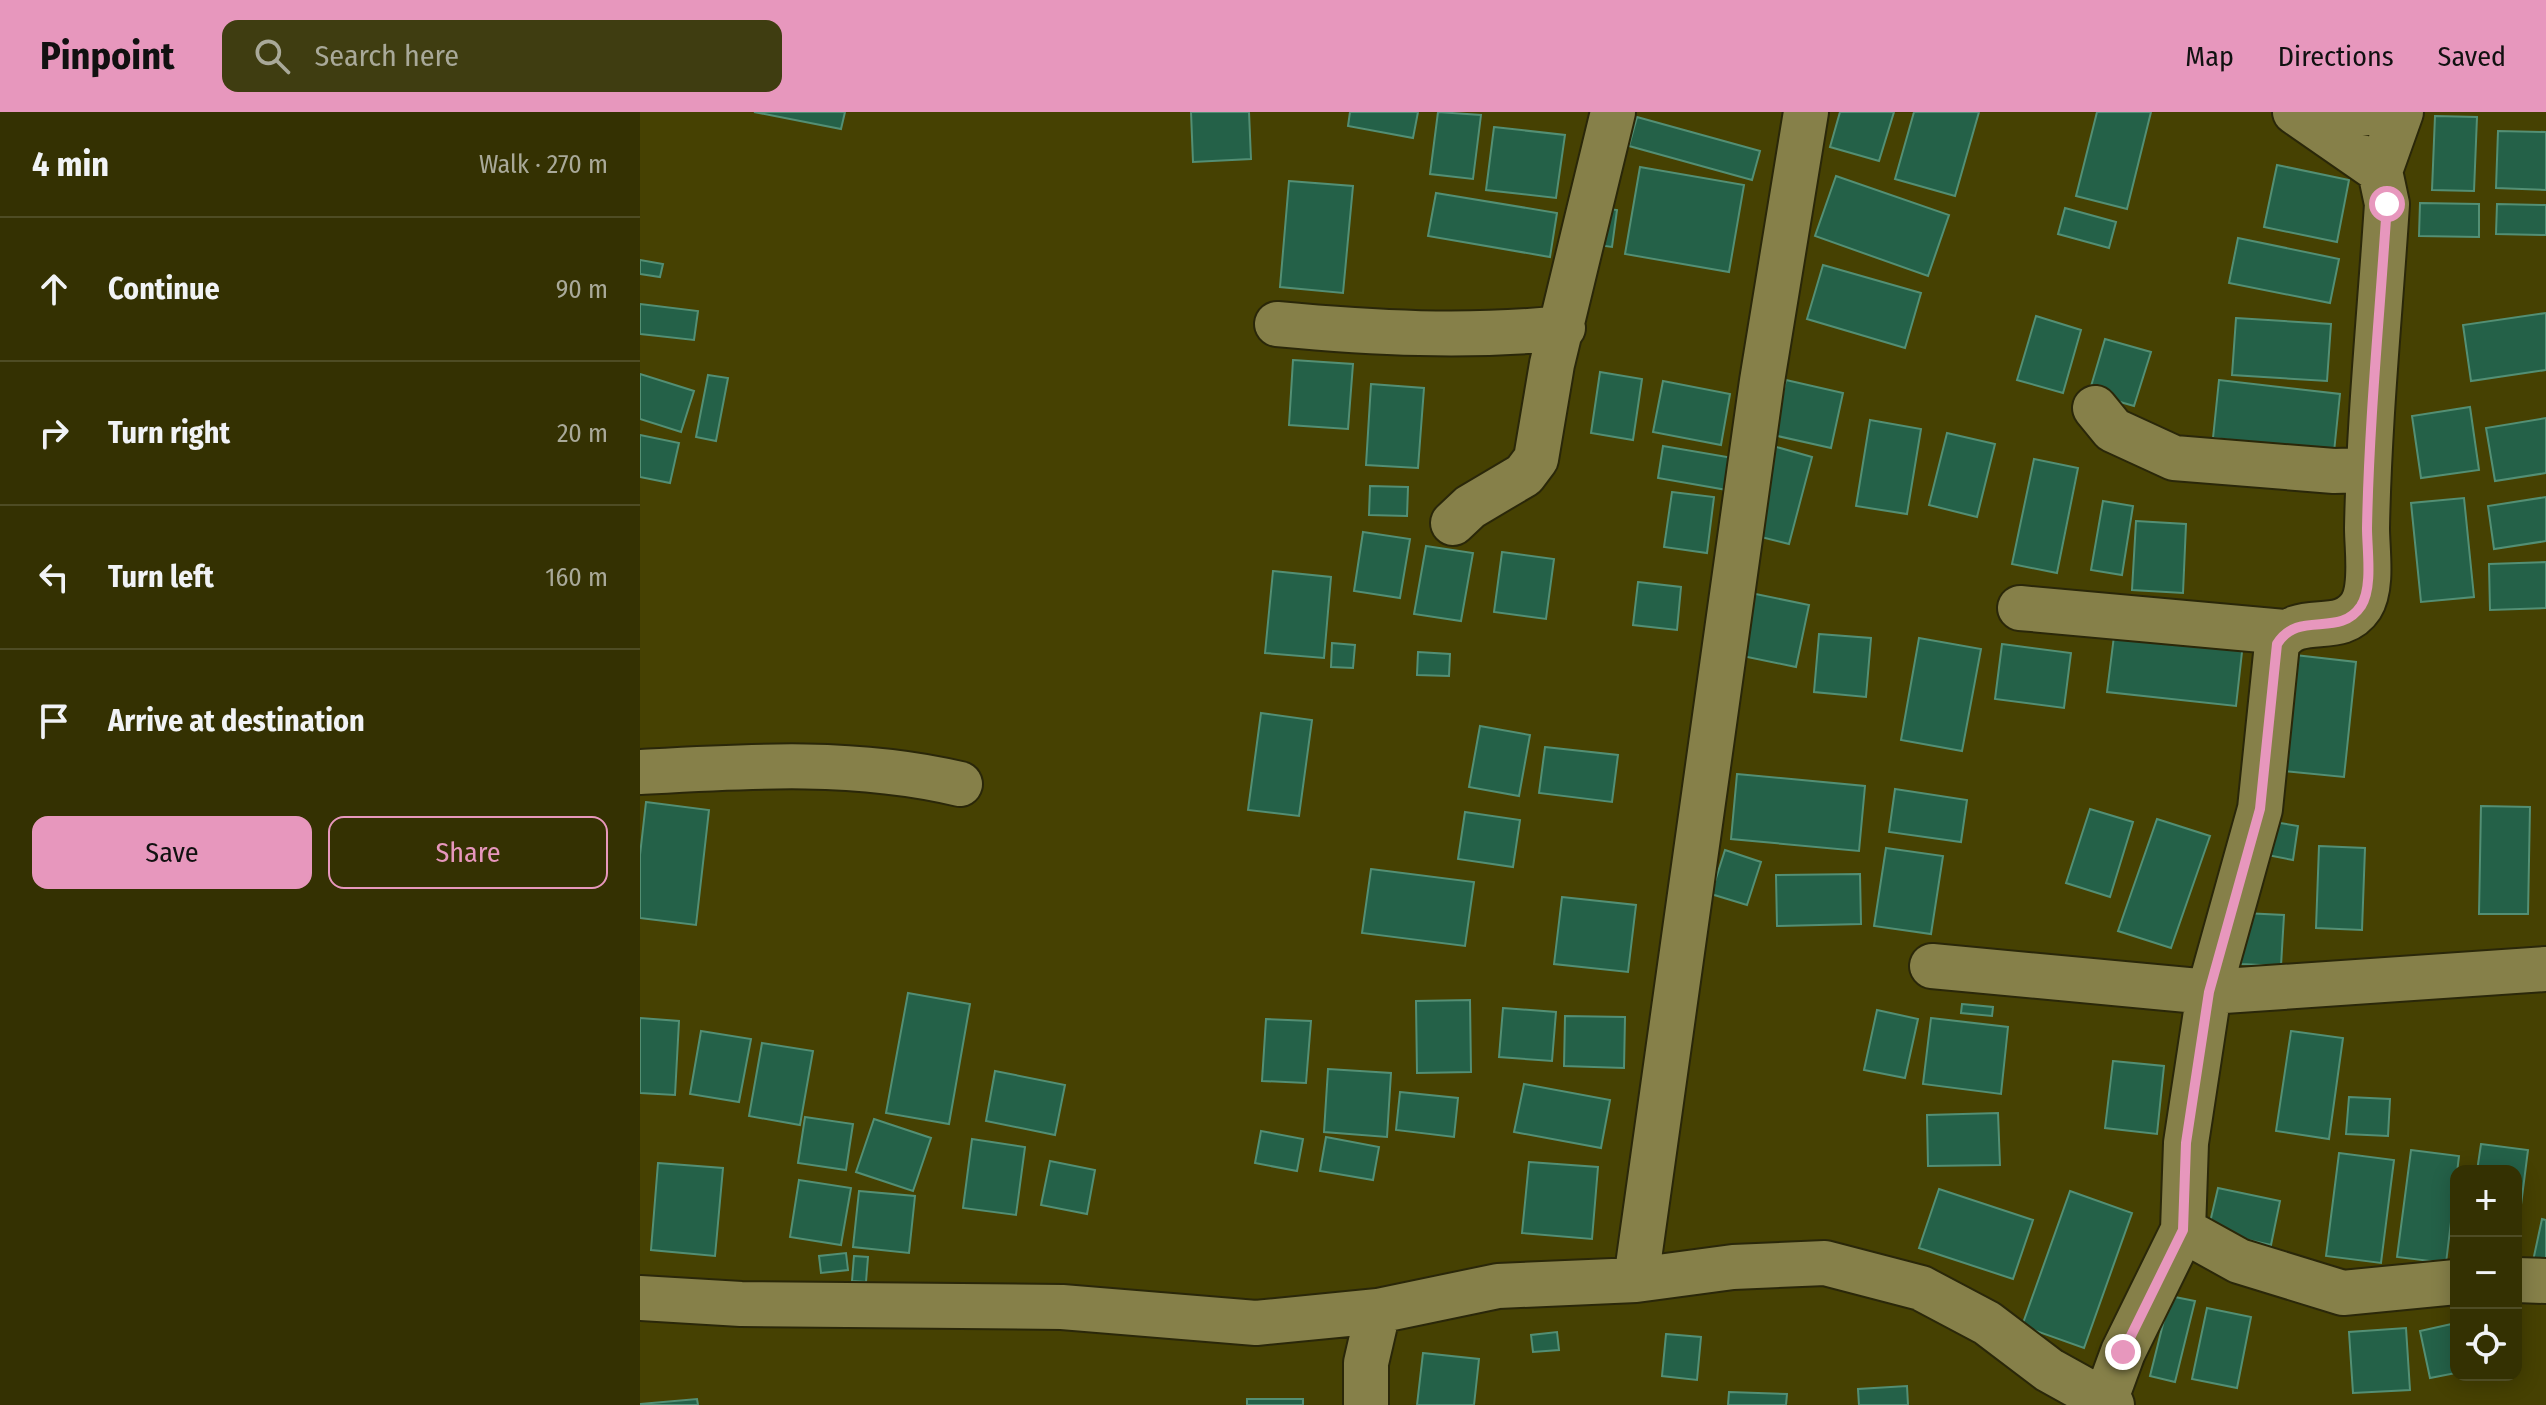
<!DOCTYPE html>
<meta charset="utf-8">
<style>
body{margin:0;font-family:"Fira Sans Condensed",sans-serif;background:#3f3d11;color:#f1f3f6}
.controls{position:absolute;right:24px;bottom:24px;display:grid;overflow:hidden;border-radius:16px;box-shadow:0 4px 20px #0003}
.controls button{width:72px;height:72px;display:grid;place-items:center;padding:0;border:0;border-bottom:2px solid #4e4c24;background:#343102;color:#f1f3f6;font:40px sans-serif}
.stop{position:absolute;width:24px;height:24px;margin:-18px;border:6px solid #e797bd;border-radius:50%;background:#fff}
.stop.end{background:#e797bd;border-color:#fff;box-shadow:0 2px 8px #0008}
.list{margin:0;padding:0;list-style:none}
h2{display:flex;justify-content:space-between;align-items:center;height:104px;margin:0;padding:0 32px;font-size:34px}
h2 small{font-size:26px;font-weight:400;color:#a9a999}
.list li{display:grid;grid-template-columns:52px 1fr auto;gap:24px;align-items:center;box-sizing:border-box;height:144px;padding:0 32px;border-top:2px solid #4e4c24}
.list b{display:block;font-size:30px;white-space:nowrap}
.list em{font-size:26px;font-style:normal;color:#a9a999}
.actions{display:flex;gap:16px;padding:24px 32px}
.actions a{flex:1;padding:18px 0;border:2px solid #e797bd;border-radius:16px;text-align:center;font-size:28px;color:#e797bd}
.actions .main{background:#e797bd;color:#111}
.icon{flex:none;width:44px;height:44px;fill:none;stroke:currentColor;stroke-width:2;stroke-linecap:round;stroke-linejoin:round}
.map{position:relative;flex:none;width:1906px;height:1293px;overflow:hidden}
header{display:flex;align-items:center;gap:48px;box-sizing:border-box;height:112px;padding:0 40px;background:#e797bd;color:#111}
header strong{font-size:38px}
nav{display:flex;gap:44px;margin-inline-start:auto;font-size:28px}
.search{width:560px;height:72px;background:#3f3d11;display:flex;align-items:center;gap:20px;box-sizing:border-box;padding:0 28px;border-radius:16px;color:#a9a999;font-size:30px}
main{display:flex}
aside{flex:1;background:#343102}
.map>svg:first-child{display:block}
.building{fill:#246148;stroke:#538f74;stroke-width:2}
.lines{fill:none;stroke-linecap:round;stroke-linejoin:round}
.minor-casing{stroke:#2a2709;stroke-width:48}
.minor{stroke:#868049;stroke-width:44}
.route{stroke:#e797bd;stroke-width:10}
</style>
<header>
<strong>Pinpoint</strong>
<div class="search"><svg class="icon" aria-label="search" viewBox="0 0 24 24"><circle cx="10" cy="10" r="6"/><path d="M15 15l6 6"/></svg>Search here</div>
<nav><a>Map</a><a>Directions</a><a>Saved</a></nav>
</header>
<main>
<aside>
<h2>4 min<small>Walk · 270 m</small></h2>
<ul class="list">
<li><svg class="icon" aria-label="ahead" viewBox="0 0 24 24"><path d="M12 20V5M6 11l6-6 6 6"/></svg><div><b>Continue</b></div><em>90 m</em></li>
<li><svg class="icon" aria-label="right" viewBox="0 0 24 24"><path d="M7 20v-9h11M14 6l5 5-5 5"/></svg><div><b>Turn right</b></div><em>20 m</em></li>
<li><svg class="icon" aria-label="left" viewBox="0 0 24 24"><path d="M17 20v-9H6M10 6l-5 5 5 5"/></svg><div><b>Turn left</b></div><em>160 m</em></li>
<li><svg class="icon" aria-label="arrive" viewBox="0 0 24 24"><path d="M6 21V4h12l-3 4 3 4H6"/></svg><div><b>Arrive at destination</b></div></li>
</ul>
<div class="actions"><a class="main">Save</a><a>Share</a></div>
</aside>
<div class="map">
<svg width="1906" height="1293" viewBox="0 0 1906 1293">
<rect width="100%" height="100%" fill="#464102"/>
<path class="building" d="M114 0H205L201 17Z
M551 0H609L611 47 553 50Z
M710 0H778L773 26 708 14Z
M798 0 841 3 833 67 790 62Z
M1200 0H1254L1239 49 1190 35Z
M1274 0H1339L1315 84 1255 67Z
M1457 0H1511L1487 97 1436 84Z
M1795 4 1837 5 1834 79 1792 78Z
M997 5 1120 39 1112 68 989 34Z
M854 15 925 23 916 86 846 78Z
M1858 19 1906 20V78L1856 76Z
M1637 53 1709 68 1697 130 1624 115Z
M1000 55 1104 73 1089 160 985 142Z
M1196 64 1309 103 1288 164 1175 124Z
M649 69 713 74 703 181 640 175Z
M796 81 917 101 910 145 788 124Z
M1780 91 1839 92V125L1779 124Z
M1857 92 1906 93V123L1856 122Z
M962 96 977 98 972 135 957 133Z
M1425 96 1476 110 1469 136 1418 122Z
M1598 126 1699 147 1690 191 1589 171Z
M0 148 23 152 20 165 0 162Z
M1183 153 1281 181 1265 236 1167 207Z
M0 192 58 199 54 228 0 222Z
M1906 201V258L1831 269 1823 213Z
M1396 204 1441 218 1423 281 1377 268Z
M1596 206 1691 212 1687 269 1592 263Z
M1465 227 1511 240 1494 294 1449 281Z
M653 248 713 252 708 317 649 313Z
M960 260 1002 267 993 328 951 321Z
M0 262 54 279 41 320 0 307Z
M68 263 88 266 76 329 56 325Z
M1146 268 1203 281 1191 336 1133 323Z
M1579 268 1700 282 1694 340 1573 326Z
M1023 269 1090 282 1081 333 1013 320Z
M731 272 784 276 778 356 726 353Z
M1830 295 1839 358 1781 366 1772 304Z
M1906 306V361L1855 369 1846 316Z
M1230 308 1281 317 1267 402 1216 394Z
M1307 321 1355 332 1337 405 1289 393Z
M0 323 39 331 30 371 0 365Z
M1023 334 1093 346 1087 378 1018 366Z
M1133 334 1172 345 1149 432 1109 422Z
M1394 347 1438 356 1417 461 1372 452Z
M730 374 768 375 767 404 729 403Z
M1032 380 1074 385 1067 441 1024 435Z
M1906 385V429L1854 437 1848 394Z
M1824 386 1834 485 1781 490 1771 391Z
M1463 389 1493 394 1482 463 1451 458Z
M1496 409 1546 412 1543 481 1492 478Z
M723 420 770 427 760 486 714 479Z
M786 434 833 441 821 509 774 502Z
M862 440 914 447 906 507 854 500Z
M1906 450V496L1850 498 1849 452Z
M633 459 691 465 684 546 625 541Z
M998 470 1041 475 1037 518 993 513Z
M1101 479 1169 493 1156 555 1088 541Z
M1475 516 1603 531 1596 594 1467 580Z
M1179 522 1231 526 1226 585 1174 580Z
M1279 526 1341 537 1322 639 1261 628Z
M692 531 715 533 713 556 691 555Z
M1362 532 1431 541 1424 596 1355 587Z
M778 540 810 542 809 564 777 563Z
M1655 543 1716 550 1704 665 1643 659Z
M621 601 672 608 659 704 608 698Z
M840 614 890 623 879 684 829 675Z
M905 635 978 643 972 690 899 681Z
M1097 662 1225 674 1219 739 1091 727Z
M1255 677 1327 688 1321 730 1249 720Z
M6 690 69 698 56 813 0 806V743Z
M1841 694 1890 695 1888 802H1839Z
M1450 697 1493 710 1470 785 1426 771Z
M825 700 880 708 873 755 818 747Z
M1517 707 1570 724 1531 836 1478 819Z
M1628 709 1658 714 1653 748 1622 742Z
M1679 734 1725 736 1722 818 1676 816Z
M1246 736 1303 744 1291 822 1234 814Z
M1085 738 1121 750 1107 793 1071 782Z
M731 757 834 770 825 834 722 821Z
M1220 762 1221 812 1137 814 1136 763Z
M922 785 996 793 988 860 914 852Z
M1604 801 1644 803 1641 854 1601 852Z
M268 881 330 892 309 1012 246 1001Z
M830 888 831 960 777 961 776 889Z
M1322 892 1353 895 1352 904 1321 901Z
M863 896 916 900 912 949 859 945Z
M1237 898 1278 907 1265 966 1224 958Z
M925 904 985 905 984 956 924 954Z
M0 906 39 909 35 983 0 981Z
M1291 906 1368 915 1361 982 1283 972Z
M626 907 671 909 666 971 622 969Z
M61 919 111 927 99 990 50 982Z
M1651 919 1703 926 1689 1027 1636 1019Z
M122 931 173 939 160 1013 109 1004Z
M1473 949 1524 954 1517 1022 1465 1016Z
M688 957 751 961 747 1025 684 1020Z
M355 959 425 973 415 1023 346 1009Z
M884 972 970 988 961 1036 874 1020Z
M760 980 818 986 814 1025 756 1018Z
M1709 985 1750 987 1748 1024 1706 1022Z
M1358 1001 1360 1053 1288 1054 1287 1003Z
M165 1005 213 1012 206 1058 158 1051Z
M234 1007 291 1026 273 1079 216 1060Z
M621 1019 663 1027 657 1059 615 1051Z
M686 1025 739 1035 733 1068 680 1059Z
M332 1027 385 1035 376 1103 323 1096Z
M1841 1032 1888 1038 1877 1124 1876 1059H1837Z
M1771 1038 1819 1044 1806 1151 1757 1145Z
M1699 1041 1754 1048 1741 1151 1686 1144Z
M410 1049 455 1058 447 1102 401 1093Z
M889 1050 958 1055 952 1127 882 1121Z
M18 1051 83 1056 75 1144 11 1138Z
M159 1068 211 1076 201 1133 150 1125Z
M1578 1076 1640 1089 1631 1133 1568 1119Z
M1299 1077 1393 1108 1373 1167 1279 1136Z
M219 1079 275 1084 269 1141 213 1135Z
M1430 1079 1492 1101 1444 1236 1382 1214Z
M1902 1107 1906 1108V1152L1893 1149Z
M206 1141 208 1158 181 1161 179 1144Z
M214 1144 228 1145 226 1170 212 1169Z
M1530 1184 1555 1189 1535 1270 1510 1264Z
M1567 1196 1611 1205 1597 1276 1552 1267Z
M1816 1211V1261L1790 1266 1780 1219Z
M1766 1216 1770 1278 1713 1281 1709 1220Z
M917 1220 919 1238 893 1240 891 1223Z
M1026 1222 1061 1225 1057 1268 1022 1264Z
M783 1241 839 1247 834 1293H777Z
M1267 1274 1268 1293H1219L1218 1277Z
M1089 1280 1147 1282 1146 1293H1088Z
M57 1287 58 1293H0V1292Z
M607 1287H663V1293H607Z"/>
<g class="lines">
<defs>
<path id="minor" d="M1655 0 1740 59
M1671 10 1733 0
M637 212C733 221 827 226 923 216
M1455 296 1473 318 1534 346 1694 359 1728 358
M813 411 830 395 884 363 896 347 912 252 973 0
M1380 496 1644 520
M0 660C107 654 215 647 320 672
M1292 854 1569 880 1906 857
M1543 1118 1599 1149 1703 1181 1816 1170
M996 1168 1122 269 1166 0
M1876 1168 1906 1169
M0 1186 101 1192 422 1195 616 1211 738 1199 858 1174 996 1168 1093 1155 1185 1151 1281 1176 1347 1211 1409 1258 1472 1293
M1465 1289 1483 1240 1543 1118 1546 1031 1569 880 1620 697 1637 532C1659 497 1699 527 1721 494 1733 475 1727 438 1727 416 1729 308 1740 200 1747 92L1740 59 1761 0
M726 1293V1251L738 1199"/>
</defs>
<use href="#minor" class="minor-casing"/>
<use href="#minor" class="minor"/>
</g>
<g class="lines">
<path class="route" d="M1483 1240 1543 1118 1546 1031 1569 880 1620 697 1637 532C1659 497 1699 527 1721 494 1733 475 1727 438 1727 416 1729 308 1740 200 1747 92"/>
</g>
</svg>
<div class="controls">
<button>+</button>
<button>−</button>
<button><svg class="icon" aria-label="locate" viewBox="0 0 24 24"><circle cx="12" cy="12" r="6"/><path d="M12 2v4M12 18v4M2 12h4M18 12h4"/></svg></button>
</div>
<div class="stop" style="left:1747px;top:92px"></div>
<div class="stop end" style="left:1483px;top:1240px"></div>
</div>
</main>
